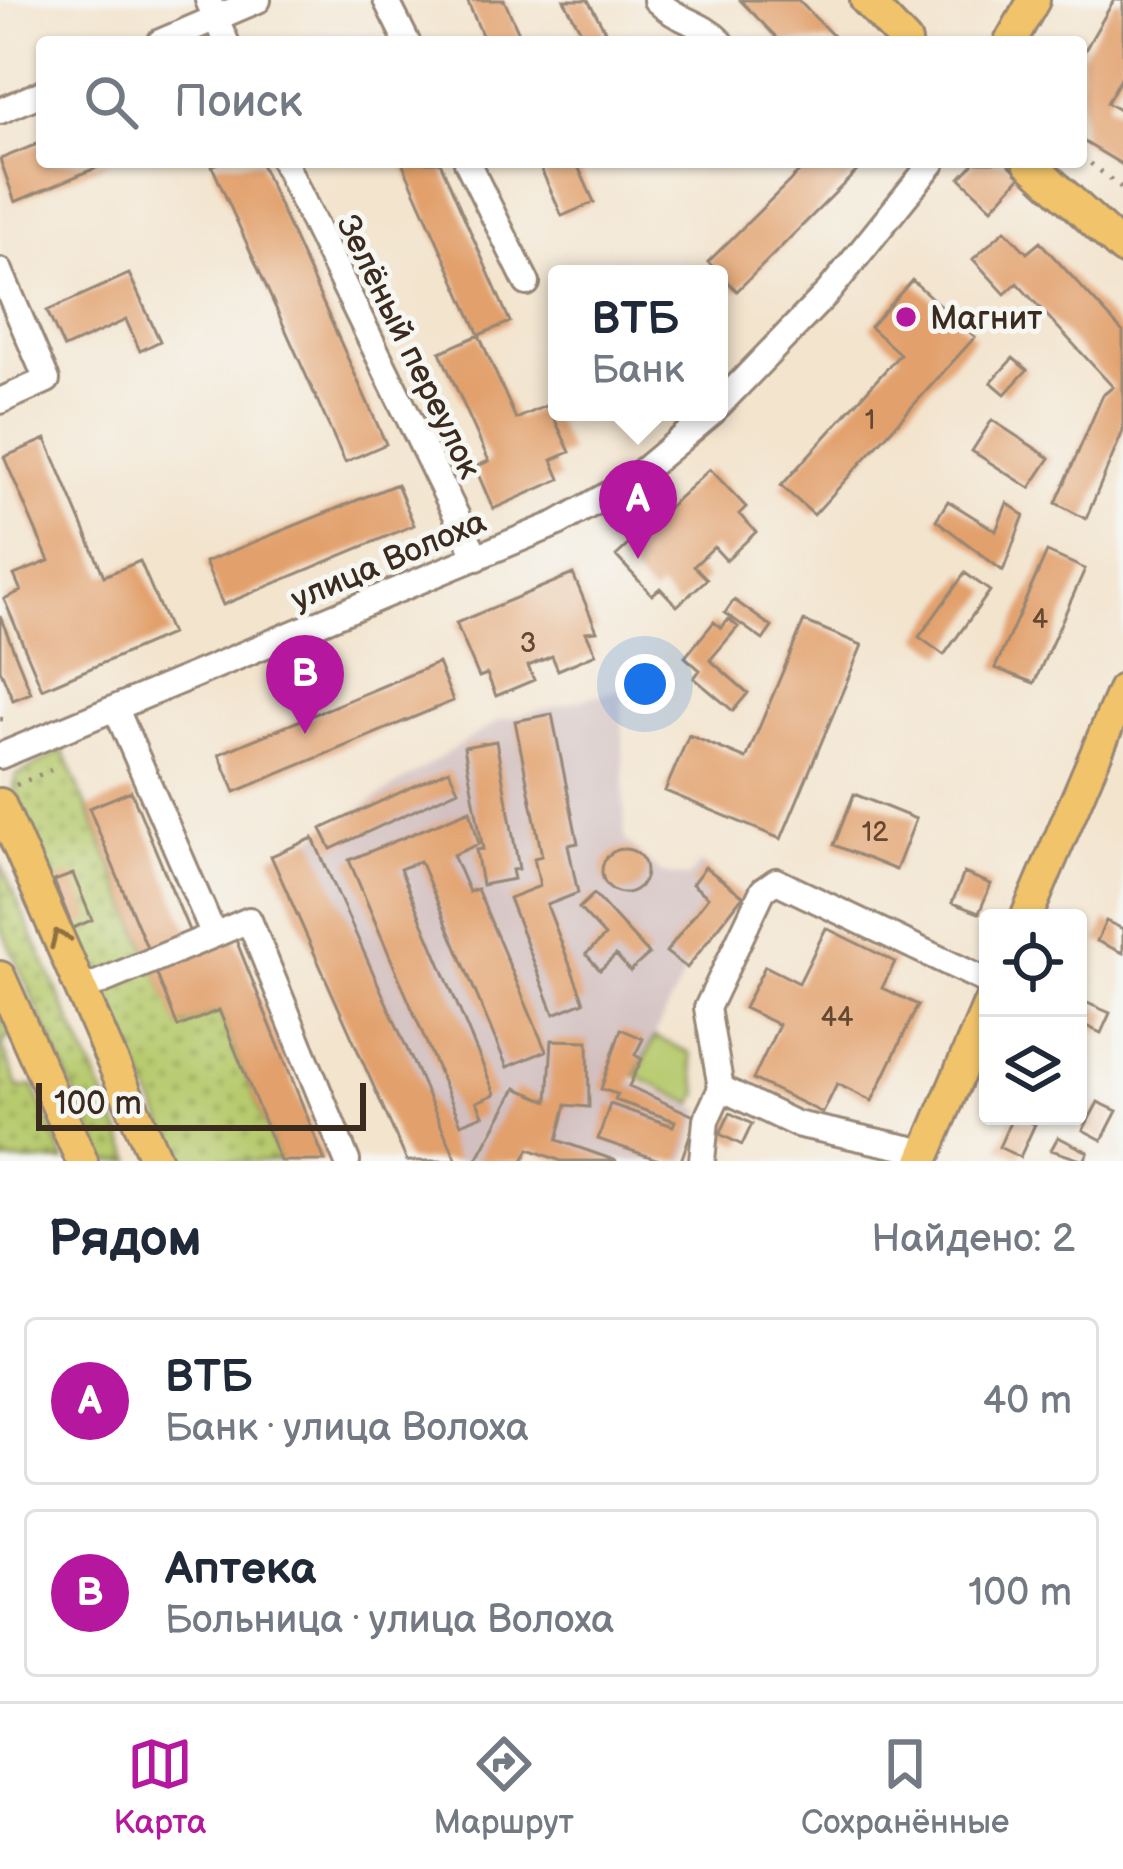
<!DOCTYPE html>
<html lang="ru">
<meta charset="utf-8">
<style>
body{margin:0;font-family:"Balsamiq Sans",sans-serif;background:#f2f2f3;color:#1f2937}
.controls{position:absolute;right:36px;bottom:36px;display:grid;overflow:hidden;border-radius:12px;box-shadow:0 3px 9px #0004}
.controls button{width:108px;height:108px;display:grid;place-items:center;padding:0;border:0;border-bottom:3px solid #e0e1e3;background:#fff;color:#1f2937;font:60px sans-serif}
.scale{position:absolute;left:36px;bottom:30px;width:330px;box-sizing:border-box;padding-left:12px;border:6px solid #3b2a1e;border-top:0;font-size:33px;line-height:42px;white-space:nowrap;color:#3b2a1e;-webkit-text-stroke:9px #f6f6f2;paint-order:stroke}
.you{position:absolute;left:645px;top:684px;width:42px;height:42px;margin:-30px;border:9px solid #fff;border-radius:50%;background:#1a73e8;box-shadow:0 0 0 18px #1a73e833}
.badge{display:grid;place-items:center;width:78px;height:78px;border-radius:50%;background:#b5179e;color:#fff;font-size:39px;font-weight:700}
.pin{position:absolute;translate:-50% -99px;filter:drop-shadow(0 3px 6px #0008)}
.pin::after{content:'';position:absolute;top:63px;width:42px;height:36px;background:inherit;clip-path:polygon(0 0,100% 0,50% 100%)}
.popup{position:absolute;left:548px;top:265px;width:180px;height:156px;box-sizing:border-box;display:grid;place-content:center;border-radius:12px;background:#fff;filter:drop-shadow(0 3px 9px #0005);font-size:39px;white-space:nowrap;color:#747a83}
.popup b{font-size:45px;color:#1f2937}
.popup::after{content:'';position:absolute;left:50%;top:100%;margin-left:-24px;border:24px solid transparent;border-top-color:#fff}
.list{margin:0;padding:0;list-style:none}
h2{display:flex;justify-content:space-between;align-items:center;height:156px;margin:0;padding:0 48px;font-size:51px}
h2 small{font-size:39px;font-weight:400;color:#747a83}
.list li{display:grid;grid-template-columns:78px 1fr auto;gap:36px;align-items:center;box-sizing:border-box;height:168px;margin:0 24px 24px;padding:0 24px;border:3px solid #e0e1e3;border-radius:12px}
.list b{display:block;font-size:45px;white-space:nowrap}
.list p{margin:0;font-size:39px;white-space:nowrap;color:#747a83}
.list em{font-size:39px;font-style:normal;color:#747a83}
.icon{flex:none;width:66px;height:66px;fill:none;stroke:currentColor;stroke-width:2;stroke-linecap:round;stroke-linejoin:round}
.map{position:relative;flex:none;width:1123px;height:1161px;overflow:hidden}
.search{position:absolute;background:#fff;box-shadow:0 3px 9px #0004;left:36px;right:36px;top:36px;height:132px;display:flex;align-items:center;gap:30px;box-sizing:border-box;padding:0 42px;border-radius:12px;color:#747a83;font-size:45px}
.sheet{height:540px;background:#fff}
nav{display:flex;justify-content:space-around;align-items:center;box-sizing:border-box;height:168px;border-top:3px solid #e0e1e3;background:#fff;font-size:33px;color:#747a83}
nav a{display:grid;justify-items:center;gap:6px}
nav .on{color:#b5179e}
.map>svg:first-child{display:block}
.industrial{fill:#d2bfbf}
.grass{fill:url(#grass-dots);stroke:#797a46;stroke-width:3}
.park{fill:url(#park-tufts);stroke:#797a46;stroke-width:3}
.building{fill:#e2a06c}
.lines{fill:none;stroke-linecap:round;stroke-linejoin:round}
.minor-casing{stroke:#978776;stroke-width:30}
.major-casing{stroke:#978776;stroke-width:36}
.path{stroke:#978776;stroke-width:4.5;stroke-dasharray:3 9;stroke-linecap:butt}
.minor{stroke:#fff;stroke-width:24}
.major{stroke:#f1c36a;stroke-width:30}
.oneway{stroke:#8d6f40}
.poi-dot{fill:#b5179e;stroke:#f6f6f2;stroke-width:4.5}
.labels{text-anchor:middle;stroke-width:10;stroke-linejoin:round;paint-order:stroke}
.number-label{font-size:27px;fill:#654832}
.poi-label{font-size:33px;fill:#3b2a1e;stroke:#f6f6f2;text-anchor:start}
.street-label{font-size:33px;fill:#3b2a1e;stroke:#f6f6f2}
</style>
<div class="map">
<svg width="1123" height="1161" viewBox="0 0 1123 1161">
<defs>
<pattern id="grass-dots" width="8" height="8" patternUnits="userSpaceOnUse" patternTransform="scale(3)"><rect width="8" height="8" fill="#b7ca6e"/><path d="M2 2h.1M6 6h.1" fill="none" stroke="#96a45a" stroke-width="1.8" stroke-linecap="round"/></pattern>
<pattern id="park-tufts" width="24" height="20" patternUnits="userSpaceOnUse" patternTransform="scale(3)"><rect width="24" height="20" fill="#b7ca6e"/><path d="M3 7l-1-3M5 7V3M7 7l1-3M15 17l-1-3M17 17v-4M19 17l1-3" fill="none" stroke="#96a45a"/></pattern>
</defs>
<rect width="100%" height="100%" fill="#f6f6f2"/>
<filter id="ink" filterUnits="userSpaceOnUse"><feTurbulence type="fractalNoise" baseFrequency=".00833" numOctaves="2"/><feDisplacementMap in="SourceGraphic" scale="24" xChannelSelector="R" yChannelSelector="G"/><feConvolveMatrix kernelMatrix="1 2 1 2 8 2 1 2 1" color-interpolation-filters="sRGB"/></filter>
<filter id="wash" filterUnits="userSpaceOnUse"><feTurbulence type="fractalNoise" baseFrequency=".004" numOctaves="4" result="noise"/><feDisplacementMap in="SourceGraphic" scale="48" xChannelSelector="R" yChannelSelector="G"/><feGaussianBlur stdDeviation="2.7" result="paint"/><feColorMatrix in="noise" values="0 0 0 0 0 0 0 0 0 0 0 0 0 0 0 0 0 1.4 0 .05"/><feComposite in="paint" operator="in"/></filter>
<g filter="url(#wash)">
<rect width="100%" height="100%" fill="#f3e4ce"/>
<path class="industrial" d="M622 689 625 840 660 873 688 878 701 863 743 896 687 968 632 1081 702 1110 686 1161H561L530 1149 523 1161H407L271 856 313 838 498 721Z"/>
<path class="grass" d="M63 750 179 1026 219 1010 280 1161H180L13 789 16 776Z
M0 862 133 1161H105L0 925Z
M0 1005 11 1034 2 1045 19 1089 33 1086 65 1161H0Z"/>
<path class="park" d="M655 1037 690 1053 699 1094 694 1104 636 1076Z"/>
<g id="blocks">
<path class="building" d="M467 0H504L523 42H485Z
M564 0H588L607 34 587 42Z
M740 0H798L839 42H781Z
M1114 0H1123V74L1107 103 1123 112V165L1081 140V57Z
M42 142V162H110L15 202 0 159Z
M220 162H260L386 444 345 462 212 166Z
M402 162H440L510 322 479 335Z
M538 162H576L594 202 562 216Z
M809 162H866L737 291 708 262Z
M975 162H1006L1021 176 992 208 960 178Z
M1005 230 1027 253 1040 242 1123 332V431L1086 519 1056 503 1103 395 1113 387 1017 283 1005 294 973 259Z
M129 274 160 341 140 351 126 320 64 348 47 311Z
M912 280 975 337 814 515 781 486 900 354 870 327Z
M479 335 516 419 548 405 570 452 552 460 560 479 493 509 475 467 489 461 440 352Z
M1013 358 1027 370 1005 394 991 382Z
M992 420 1050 458 1030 488 972 451Z
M46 439 104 576 140 561 171 634 42 689 4 599 21 591 14 575 49 561 4 457Z
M710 469 746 507 739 514 756 532 726 560 714 547 694 566 707 579 677 606 660 588 652 595 616 556Z
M397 484 414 525 223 605 205 562Z
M948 501 996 531 1007 503 1024 515 1003 571 936 520Z
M1047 552 1085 569 1034 683 995 668Z
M965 573 990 591 944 655 919 637Z
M573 574 597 631 586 632 596 654 558 670 552 656 528 666 534 680 496 696 487 674 479 677 456 623Z
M734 600 772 627 763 640 725 613Z
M0 616 31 693 13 700 0 669Z
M729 619 738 627 710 660 748 693 733 711 694 678 700 670 685 657 714 622 721 628Z
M804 621 862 645 781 839 665 791 689 735 746 759Z
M438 663 453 701 235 792 219 754Z
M552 714 578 843 568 845 578 893 547 905 584 1002 554 1014 509 898 540 886 534 858 542 856 515 721Z
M496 741 519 869 512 870 514 879 482 885 476 850 483 849 464 747Z
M449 770 458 790 331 849 321 829Z
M131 791 190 933 148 950 89 808Z
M854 794 916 819 896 870 834 845Z
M470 810 479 844 453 855 469 892 477 889 546 1051 507 1067 420 861 400 869 495 1094 477 1102 483 1115 461 1124 349 860Z
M313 838 457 1161H407L271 856Z
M602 871a22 22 0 1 1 44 0a22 22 0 1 1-44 0Z
M705 867 743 896 687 968 666 952 708 897 692 884Z
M964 873 991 884 979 913 952 903Z
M73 874 92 920 73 928 54 881Z
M594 894 649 954 630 971 616 955 600 970 586 954 605 936 579 908Z
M1106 921 1123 929V953L1097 941Z
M826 928 895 962 882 988 918 1005 872 1101 837 1084 823 1113 753 1079 779 1025 744 1008 765 966 799 983Z
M234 935 325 1161H280L219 1010 178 1027 154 967Z
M1078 999 1110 1013 1101 1033 1078 1022Z
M621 1029 643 1039 635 1055 642 1059 629 1086 696 1117 681 1161H662L598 1139 610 1104 673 1126 675 1121 615 1100 617 1094 601 1089Z
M552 1040 588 1041 589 1107 566 1105 557 1140 617 1161H561L529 1149 523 1161H476L516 1088 548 1101Z
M1098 1102 1117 1111 1102 1140 1083 1130Z
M730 1113 752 1124 742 1145 720 1134Z
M1013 1116 1035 1124 1020 1157 999 1147Z
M1058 1137 1088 1152 1084 1161 1051 1150Z"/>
</g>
</g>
<g filter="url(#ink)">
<use href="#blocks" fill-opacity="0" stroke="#978776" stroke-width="3"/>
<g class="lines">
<defs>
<path id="minor" d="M208 0 226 42
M386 0 407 42
M656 0C677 21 700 21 721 42
M160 42 258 0
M0 111 42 93
M284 162 477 558
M467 162 527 283
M0 271 47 380 0 401
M719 405 829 291 933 162
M116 709 214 935 249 920 347 1161
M0 756 558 523 627 484 713 412
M81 990 214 935
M926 1152 796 1124 721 1088 707 1008 763 890 776 881 988 982
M702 1161 706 1120 721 1088"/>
<path id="major" d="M866 0 906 42
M1010 42 1034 0
M1029 162 1123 249
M0 804 156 1161
M1026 918 1123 690
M0 977 82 1161
M922 1161 988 1006"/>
</defs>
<use href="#minor" class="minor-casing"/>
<use href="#major" class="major-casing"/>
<path class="path" d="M1081 156 1123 189
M0 719 11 720
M16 785 51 770"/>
<use href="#minor" class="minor"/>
<use href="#major" class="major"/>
</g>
<defs><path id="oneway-chevron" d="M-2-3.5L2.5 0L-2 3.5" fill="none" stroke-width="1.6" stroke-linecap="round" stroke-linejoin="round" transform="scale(3)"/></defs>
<use class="oneway" href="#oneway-chevron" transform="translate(59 938) rotate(-114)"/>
</g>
<circle class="poi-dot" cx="906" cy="317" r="12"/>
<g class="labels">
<g class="number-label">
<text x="870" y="429">1</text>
<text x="1040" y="628">4</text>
<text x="528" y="652">3</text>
<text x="875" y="841">12</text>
<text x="837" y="1026">44</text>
</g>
<g class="poi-label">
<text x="930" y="329">Магнит</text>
</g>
<g class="street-label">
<text transform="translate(410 346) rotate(64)" y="12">Зелёный переулок</text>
<text transform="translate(388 559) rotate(-23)" y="12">улица Волоха</text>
</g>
</g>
</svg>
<div class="controls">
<button><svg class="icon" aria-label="locate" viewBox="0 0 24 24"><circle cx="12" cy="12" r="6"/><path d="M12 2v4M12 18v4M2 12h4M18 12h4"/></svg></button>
<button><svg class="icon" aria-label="layers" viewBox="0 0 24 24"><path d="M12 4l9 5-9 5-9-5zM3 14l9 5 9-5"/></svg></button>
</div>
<div class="scale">100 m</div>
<div class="you"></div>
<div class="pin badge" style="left:638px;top:559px">A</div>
<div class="popup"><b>ВТБ</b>Банк</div>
<div class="pin badge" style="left:305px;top:734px">B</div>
<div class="search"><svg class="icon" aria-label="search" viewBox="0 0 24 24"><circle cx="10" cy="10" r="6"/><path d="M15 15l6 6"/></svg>Поиск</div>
</div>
<section class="sheet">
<h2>Рядом<small>Найдено: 2</small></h2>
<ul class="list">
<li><span class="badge">A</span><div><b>ВТБ</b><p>Банк · улица Волоха</p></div><em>40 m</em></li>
<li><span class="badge">B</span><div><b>Аптека</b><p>Больница · улица Волоха</p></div><em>100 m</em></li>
</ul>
</section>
<nav>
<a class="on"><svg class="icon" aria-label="map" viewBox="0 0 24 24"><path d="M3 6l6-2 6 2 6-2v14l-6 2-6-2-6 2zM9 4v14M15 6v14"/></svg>Карта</a>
<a><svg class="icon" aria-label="directions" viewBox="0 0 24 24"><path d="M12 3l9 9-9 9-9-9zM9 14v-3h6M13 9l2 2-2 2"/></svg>Маршрут</a>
<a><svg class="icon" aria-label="saved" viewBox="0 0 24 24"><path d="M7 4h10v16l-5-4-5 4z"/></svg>Сохранённые</a>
</nav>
